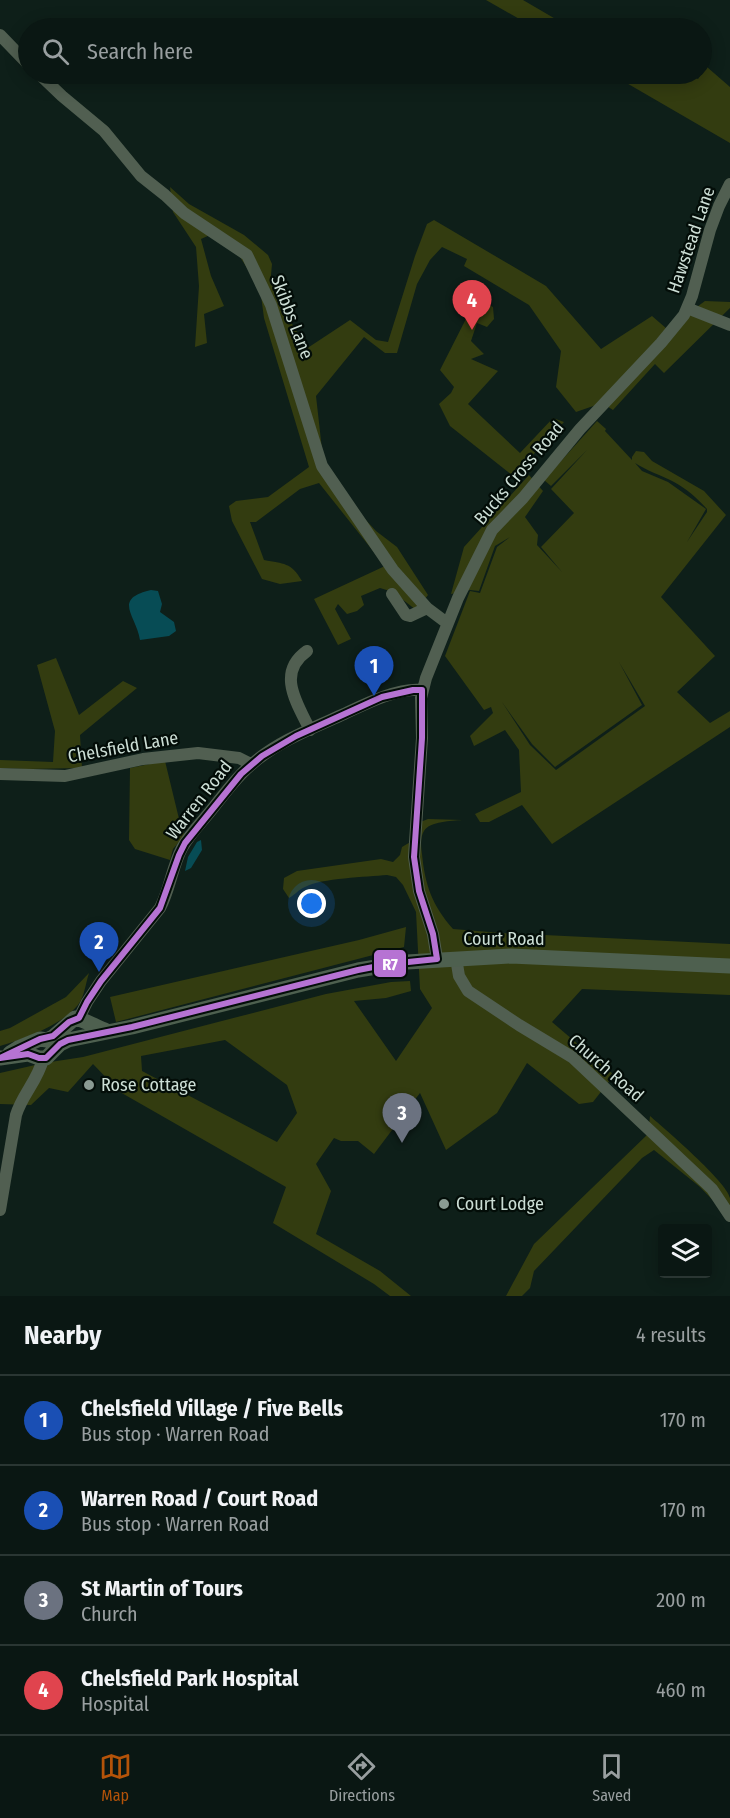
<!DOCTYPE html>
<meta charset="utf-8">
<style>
body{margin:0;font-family:"Fira Sans Condensed",sans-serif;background:#182421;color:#f1f3f6}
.controls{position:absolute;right:18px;bottom:18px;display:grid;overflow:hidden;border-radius:6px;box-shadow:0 3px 15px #0003}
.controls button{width:54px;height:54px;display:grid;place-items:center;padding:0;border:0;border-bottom:2px solid #2a3633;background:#0a1713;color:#f1f3f6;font:30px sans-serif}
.you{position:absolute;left:312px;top:904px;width:21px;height:21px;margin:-15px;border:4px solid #fff;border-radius:50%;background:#1a73e8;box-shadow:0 0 0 9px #1a73e833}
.badge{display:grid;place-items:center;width:39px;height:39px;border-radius:50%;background:#b45309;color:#fff;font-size:20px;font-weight:700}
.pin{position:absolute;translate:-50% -50px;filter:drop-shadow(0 2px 3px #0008)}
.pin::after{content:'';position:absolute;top:32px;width:21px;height:18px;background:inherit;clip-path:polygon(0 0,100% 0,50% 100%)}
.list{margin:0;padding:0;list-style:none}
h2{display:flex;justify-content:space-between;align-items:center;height:78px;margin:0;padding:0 24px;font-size:26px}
h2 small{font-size:20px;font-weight:400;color:#999fa0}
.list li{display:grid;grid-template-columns:39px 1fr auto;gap:18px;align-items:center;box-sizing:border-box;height:90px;padding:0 24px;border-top:2px solid #2a3633}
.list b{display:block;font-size:22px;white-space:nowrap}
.list p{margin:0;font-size:20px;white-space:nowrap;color:#999fa0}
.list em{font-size:20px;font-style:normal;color:#999fa0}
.icon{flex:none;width:33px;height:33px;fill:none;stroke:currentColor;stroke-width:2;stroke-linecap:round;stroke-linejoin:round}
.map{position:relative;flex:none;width:730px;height:1296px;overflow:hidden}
.search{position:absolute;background:#0a1713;box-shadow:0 3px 15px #0003;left:18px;right:18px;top:18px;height:66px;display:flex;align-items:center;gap:15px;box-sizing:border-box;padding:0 21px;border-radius:33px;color:#999fa0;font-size:22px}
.sheet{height:438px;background:#0a1713}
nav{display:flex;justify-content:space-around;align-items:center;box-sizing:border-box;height:84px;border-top:2px solid #2a3633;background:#0a1713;font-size:16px;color:#999fa0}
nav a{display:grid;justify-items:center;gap:3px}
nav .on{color:#b45309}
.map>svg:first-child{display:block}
.green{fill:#333c10;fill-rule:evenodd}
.water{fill:#074c55}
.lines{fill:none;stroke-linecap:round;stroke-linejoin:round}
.minor{stroke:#515f51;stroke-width:12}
.major{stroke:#4e604f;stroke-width:15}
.bus-1-casing{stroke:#030d08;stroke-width:10}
.bus-1{stroke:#b673d3;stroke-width:6}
.poi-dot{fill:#8a9b93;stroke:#030d08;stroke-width:2}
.labels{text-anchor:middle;stroke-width:4.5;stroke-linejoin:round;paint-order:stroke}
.street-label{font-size:18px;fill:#ccded5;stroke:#030d08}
.poi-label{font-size:18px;fill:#ccded5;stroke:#030d08;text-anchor:start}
.line-badge{stroke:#030d08;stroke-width:2}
.badge-label{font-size:16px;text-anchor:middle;font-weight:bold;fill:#fff}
</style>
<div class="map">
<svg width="730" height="1296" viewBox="0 0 730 1296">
<rect width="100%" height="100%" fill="#0e1f19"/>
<path class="green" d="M486 0H523L571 28H535Z
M707 67 730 87V143L611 74H688L698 79Z
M170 187 189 204 244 235 268 255 272 264 271 275 276 296 295 329 309 347 350 320 376 340 388 342 415 256 427 224 434 220 546 286 601 349 652 316 667 329 705 301 730 302V308L664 373 655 364 613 410 602 403 576 412 556 387 561 351 529 305 464 266 467 259 442 247 430 260 417 284 397 353H385L364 337 316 396 325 476 376 531 397 547 428 595 416 610 393 592 380 588 361 596 364 605 357 611 347 614 338 604 335 609 351 639 338 645 314 599 385 566 319 483 300 489 256 522H250L264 560C284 564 291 562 302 581L280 584 262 579 232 521 229 506 236 501 268 497 309 467 264 318 260 288 240 257 210 235 201 239 211 276 224 306 204 314 207 343 195 347 199 286 196 247 173 212Z
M483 302 493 307 494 319 487 327 477 323 471 341 484 354 471 359 498 371 468 404 520 453 553 418 564 422 513 476 450 426 439 404 451 393 454 387 440 370 471 309Z
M597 421 606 429 605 431 632 460V457L636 451 644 452 652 461 704 491 726 515 661 597 715 656 677 692 710 723 730 711V727L552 844 522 805 489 822H480L475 814 521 792 519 750 505 730 474 746 470 736 493 713 491 707 484 710 445 656 470 591 480 593 497 547 510 537 495 546 479 591 470 590 451 594 464 547 529 475 543 491 525 517 538 535 537 545 562 572 541 547 574 513 551 489 587 450 551 486 544 480ZM635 463C647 471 661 475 674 482 687 489 697 498 707 509V512L687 542 706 509 668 482 642 471ZM619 662 645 706 556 770 530 745 502 702 532 744 555 767 642 705Z
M56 658 79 715 123 681 137 688 80 735 82 768 26 769 0 768V760L53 762 55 731 37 665Z
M165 761 181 827 185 835 173 849 170 860 135 849 129 840 130 768Z
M428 819 462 820C452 821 430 821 424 831 420 837 421 847 422 854 425 885 432 905 453 929L502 933 730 944V995L582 989 552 1022 614 1075 593 1102 579 1104 527 1063 497 1113 446 1150 420 1093 374 1154 358 1141H341L334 1138 316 1164 331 1191 316 1234 380 1271 411 1296H390L374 1284 273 1223 286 1187 120 1092 93 1064 68 1092 49 1088 31 1105 0 1104V1073L44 1063 83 1057 326 994 391 982 410 981 411 991 386 998 354 1001 396 1061 432 1008 420 989 416 912 403 885 396 877 387 875C367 877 321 878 305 887 299 889 295 895 289 898L283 889 284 878 297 871 381 859 393 862 400 855 402 847 412 841 418 823ZM225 1040 287 1085 297 1113 277 1142 142 1071 141 1056Z
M406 927 404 947 116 1022 110 997 359 940Z
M89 973C86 982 85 992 81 1000 70 1022 22 1040 0 1046V1031L10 1028 66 997Z
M650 1116C665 1129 727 1182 730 1198 730 1202 730 1208 730 1212L726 1214 700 1187 654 1150 642 1158 534 1271 530 1288 522 1296H506L534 1244 648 1134Z"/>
<path class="water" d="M151 590 158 591 162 604 160 612 174 622 176 631 169 636 140 640C136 615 112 599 151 590Z
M201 840 202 850 191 868 185 871 188 857 197 842Z"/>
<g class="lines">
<path class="minor" d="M0 35 28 64
M39 74 62 96 104 131 141 176 165 195 184 213 247 255 271 305 322 466 393 570 427 608 447 623
M687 308 730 325
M392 594 406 615 410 616 427 608
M307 651C276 673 297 703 310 730
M0 774 65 776 143 759 198 753 239 758 251 764
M456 958 459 976 468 991 519 1025 572 1057 712 1189 730 1216
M437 959 433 934 419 891 414 857 422 738 421 698 426 678 458 598 492 530 523 498 580 429 661 343 684 315 692 296 710 230 719 206 730 184
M79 1018 87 1002 101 981 160 908C170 889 172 867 182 848 190 833 203 821 213 808 225 793 237 776 252 764 278 741 313 728 344 714 365 704 399 687 422 690
M0 1210 16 1115C22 1095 38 1080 43 1059"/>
<path class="major" d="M10 1053 18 1048 40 1039 47 1040 53 1037 75 1018C83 1019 98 1028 107 1031
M0 1058 28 1054 39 1058H46L60 1044 68 1040 132 1027 358 970 407 962 511 956 730 966"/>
<defs>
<path id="bus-1" d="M413 690H422V738L414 857 419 891 433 934 437 959 389 964 358 970 132 1027 68 1040 60 1044 46 1058H39L28 1054 0 1058 40 1039 53 1036 69 1022 79 1018 87 1002 101 981 160 908 179 855 185 843 241 774 262 756 296 736 382 697Z"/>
</defs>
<use href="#bus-1" class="bus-1-casing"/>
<use href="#bus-1" class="bus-1"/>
</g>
<g class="poi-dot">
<circle cx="89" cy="1085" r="6"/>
<circle cx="444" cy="1204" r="6"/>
</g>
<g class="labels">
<g class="street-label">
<text transform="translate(691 240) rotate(-71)" y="6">Hawstead Lane</text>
<text transform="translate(292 317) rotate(69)" y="6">Skibbs Lane</text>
<text transform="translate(519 473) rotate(-50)" y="6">Bucks Cross Road</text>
<text transform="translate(123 747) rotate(-10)" y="6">Chelsfield Lane</text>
<text transform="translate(199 800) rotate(-52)" y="6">Warren Road</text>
<text x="504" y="945">Court Road</text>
<text transform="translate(606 1068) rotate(41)" y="6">Church Road</text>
</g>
<g class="poi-label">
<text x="101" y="1091">Rose Cottage</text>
<text x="456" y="1210">Court Lodge</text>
</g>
</g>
<rect class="line-badge" x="373" y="949" width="34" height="29" rx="6" fill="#b673d3"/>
<g class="badge-label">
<text x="390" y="970">R7</text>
</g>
</svg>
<div class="controls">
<button><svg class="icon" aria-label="layers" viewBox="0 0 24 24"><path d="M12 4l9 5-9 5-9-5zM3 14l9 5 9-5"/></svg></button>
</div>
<div class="you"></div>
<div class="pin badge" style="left:374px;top:696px;background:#1a4fb4">1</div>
<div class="pin badge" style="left:99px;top:972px;background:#1a4fb4">2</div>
<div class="pin badge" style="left:402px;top:1143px;background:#6b7280">3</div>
<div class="pin badge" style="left:472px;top:330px;background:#e0444e">4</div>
<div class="search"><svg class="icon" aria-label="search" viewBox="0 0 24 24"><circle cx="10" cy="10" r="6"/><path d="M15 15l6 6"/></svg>Search here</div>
</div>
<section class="sheet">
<h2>Nearby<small>4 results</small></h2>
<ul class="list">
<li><span class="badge" style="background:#1a4fb4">1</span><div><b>Chelsfield Village / Five Bells</b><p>Bus stop · Warren Road</p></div><em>170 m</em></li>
<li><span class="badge" style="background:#1a4fb4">2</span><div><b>Warren Road / Court Road</b><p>Bus stop · Warren Road</p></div><em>170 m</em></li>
<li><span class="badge" style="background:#6b7280">3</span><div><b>St Martin of Tours</b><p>Church</p></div><em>200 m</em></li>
<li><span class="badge" style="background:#e0444e">4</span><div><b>Chelsfield Park Hospital</b><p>Hospital</p></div><em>460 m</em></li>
</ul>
</section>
<nav>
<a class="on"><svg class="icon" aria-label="map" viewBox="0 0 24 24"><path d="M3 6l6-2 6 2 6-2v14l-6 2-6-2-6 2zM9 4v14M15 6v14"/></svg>Map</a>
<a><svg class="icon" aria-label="directions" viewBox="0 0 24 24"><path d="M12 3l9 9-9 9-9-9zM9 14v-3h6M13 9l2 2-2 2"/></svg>Directions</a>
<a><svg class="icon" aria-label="saved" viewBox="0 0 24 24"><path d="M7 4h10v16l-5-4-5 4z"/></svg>Saved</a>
</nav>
